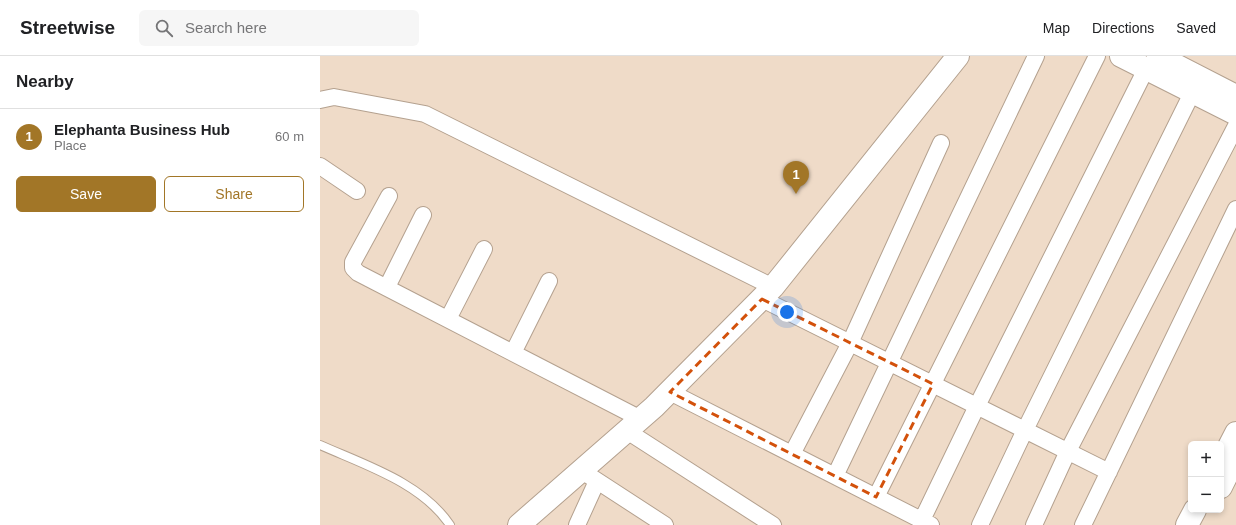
<!DOCTYPE html>
<meta charset="utf-8">
<style>
body{margin:0;font-family:Helvetica,sans-serif;background:#f6f6f6;color:#202124}
.controls{position:absolute;right:12px;bottom:12px;display:grid;overflow:hidden;border-radius:6px;box-shadow:0 2px 6px #0003}
.controls button{width:36px;height:36px;display:grid;place-items:center;padding:0;border:0;border-bottom:1px solid #e0e0e0;background:#fff;color:#202124;font:20px sans-serif}
.you{position:absolute;left:467px;top:256px;width:14px;height:14px;margin:-10px;border:3px solid #fff;border-radius:50%;background:#1a73e8;box-shadow:0 0 0 6px #1a73e833}
.badge{display:grid;place-items:center;width:26px;height:26px;border-radius:50%;background:#a27627;color:#fff;font-size:13px;font-weight:700}
.pin{position:absolute;translate:-50% -33px;filter:drop-shadow(0 1px 2px #0008)}
.pin::after{content:'';position:absolute;top:21px;width:14px;height:12px;background:inherit;clip-path:polygon(0 0,100% 0,50% 100%)}
.list{margin:0;padding:0;list-style:none}
h2{display:flex;justify-content:space-between;align-items:center;height:52px;margin:0;padding:0 16px;font-size:17px}
h2 small{font-size:13px;font-weight:400;color:#757577}
.list li{display:grid;grid-template-columns:26px 1fr auto;gap:12px;align-items:center;box-sizing:border-box;height:56px;padding:0 16px;border-top:1px solid #e0e0e0}
.list b{display:block;font-size:15px;white-space:nowrap}
.list p{margin:0;font-size:13px;white-space:nowrap;color:#757577}
.list em{font-size:13px;font-style:normal;color:#757577}
.actions{display:flex;gap:8px;padding:12px 16px}
.actions a{flex:1;padding:9px 0;border:1px solid #a27627;border-radius:6px;text-align:center;font-size:14px;color:#a27627}
.actions .main{background:#a27627;color:#fff}
.icon{flex:none;width:22px;height:22px;fill:none;stroke:currentColor;stroke-width:2;stroke-linecap:round;stroke-linejoin:round}
.map{position:relative;flex:none;width:916px;height:469px;overflow:hidden}
header{display:flex;align-items:center;gap:24px;box-sizing:border-box;height:56px;padding:0 20px;background:#fff;border-bottom:1px solid #e0e0e0}
header strong{font-size:19px}
nav{display:flex;gap:22px;margin-inline-start:auto;font-size:14px}
.search{width:280px;height:36px;background:#f6f6f6;display:flex;align-items:center;gap:10px;box-sizing:border-box;padding:0 14px;border-radius:6px;color:#757577;font-size:15px}
main{display:flex}
aside{flex:1;background:#fff}
.map>svg:first-child{display:block}
.lines{fill:none;stroke-linecap:round;stroke-linejoin:round}
.lane-casing{stroke:#b4a18f;stroke-width:10}
.street-casing{stroke:#b4a18f;stroke-width:18}
.secondary-casing{stroke:#b4a18f;stroke-width:24}
.lane{stroke:#fff;stroke-width:8}
.street{stroke:#fff;stroke-width:16}
.secondary{stroke:#fff;stroke-width:22}
.marked{fill:none;stroke:#d3510b;stroke-width:3;stroke-dasharray:8 5;stroke-linejoin:round}
</style>
<header>
<strong>Streetwise</strong>
<div class="search"><svg class="icon" aria-label="search" viewBox="0 0 24 24"><circle cx="10" cy="10" r="6"/><path d="M15 15l6 6"/></svg>Search here</div>
<nav><a>Map</a><a>Directions</a><a>Saved</a></nav>
</header>
<main>
<aside>
<h2>Nearby<small></small></h2>
<ul class="list">
<li><span class="badge">1</span><div><b>Elephanta Business Hub</b><p>Place</p></div><em>60 m</em></li>
</ul>
<div class="actions"><a class="main">Save</a><a>Share</a></div>
</aside>
<div class="map">
<svg width="916" height="469" viewBox="0 0 916 469">
<rect width="100%" height="100%" fill="#efdbc8"/>
<g class="lines">
<defs>
<path id="lane" d="M0 389C45 409 102 427 130 469"/>
<path id="street" d="M0 44 14 41 105 58 453 231
M0 110 37 135
M69 140 33 206V212L38 217 321 363
M67 231 103 159
M442 243 789 416
M128 263 164 193
M193 297 229 225
M350 336 611 469
M307 375 453 469
M472 398 530 287 621 87
M262 415 345 469
M515 420 716 0
M556 441 777 0
M602 464 657 350 826 13
M257 469 277 425
M660 469 705 374 873 35
M714 469 748 395 916 70
M763 469 916 153"/>
<path id="secondary" d="M801 0 916 58
M838 0 916 40
M901 406 916 377
M901 431 916 401
M199 469 334 351 453 231 638 0
M867 469 875 454"/>
</defs>
<use href="#lane" class="lane-casing"/>
<use href="#street" class="street-casing"/>
<use href="#secondary" class="secondary-casing"/>
<use href="#lane" class="lane"/>
<use href="#street" class="street"/>
<use href="#secondary" class="secondary"/>
</g>
<path class="marked" d="M442 243 613 328 556 441 350 336Z"/>
</svg>
<div class="controls">
<button>+</button>
<button>−</button>
</div>
<div class="you"></div>
<div class="pin badge" style="left:476px;top:138px">1</div>
</div>
</main>
